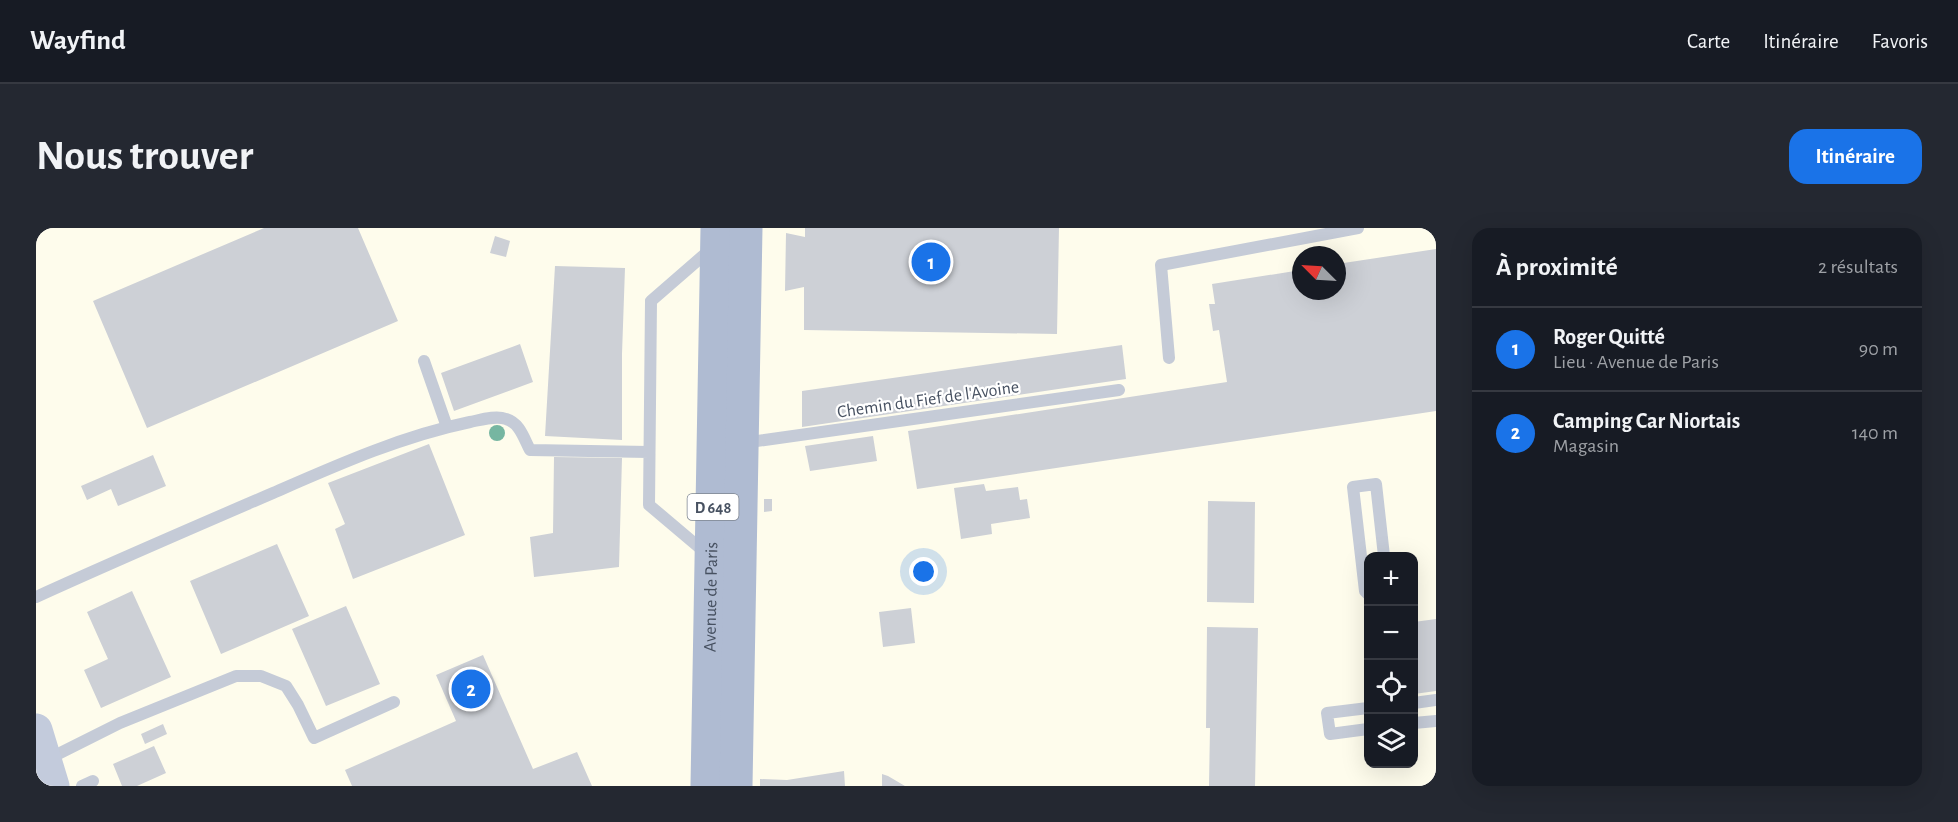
<!DOCTYPE html>
<html lang="fr">
<meta charset="utf-8">
<style>
body{margin:0;font-family:"Alegreya Sans",sans-serif;background:#242831;color:#f1f3f6}
.controls{position:absolute;right:18px;bottom:18px;display:grid;overflow:hidden;border-radius:12px;box-shadow:0 6px 24px #0002}
.controls button{width:54px;height:54px;display:grid;place-items:center;padding:0;border:0;border-bottom:2px solid #363941;background:#171b24;color:#f1f3f6;font:30px sans-serif}
.compass{position:absolute;left:1256px;top:18px;width:54px;height:54px;border-radius:50%;background:#171b24;box-shadow:0 6px 24px #0002;rotate:294deg}
.you{position:absolute;left:888px;top:344px;width:21px;height:21px;margin:-15px;border:4px solid #fff;border-radius:50%;background:#1a73e8;box-shadow:0 0 0 9px #1a73e833}
.badge{display:grid;place-items:center;width:39px;height:39px;border-radius:50%;background:#1a73e8;color:#fff;font-size:20px;font-weight:700}
.pin{position:absolute;translate:-50% -50%;border:3px solid #fff;box-shadow:0 2px 6px #0006}
.list{margin:0;padding:0;list-style:none}
h2{display:flex;justify-content:space-between;align-items:center;height:78px;margin:0;padding:0 24px;font-size:26px}
h2 small{font-size:20px;font-weight:400;color:#9ea1a6}
.list li{display:grid;grid-template-columns:39px 1fr auto;gap:18px;align-items:center;box-sizing:border-box;height:84px;padding:0 24px;border-top:2px solid #363941}
.list b{display:block;font-size:22px;white-space:nowrap}
.list p{margin:0;font-size:20px;white-space:nowrap;color:#9ea1a6}
.list em{font-size:20px;font-style:normal;color:#9ea1a6}
.icon{flex:none;width:33px;height:33px;fill:none;stroke:currentColor;stroke-width:2;stroke-linecap:round;stroke-linejoin:round}
.map{position:relative;flex:none;width:1400px;height:558px;overflow:hidden;border-radius:18px}
header{display:flex;align-items:center;gap:36px;box-sizing:border-box;height:84px;padding:0 30px;background:#171b24;border-bottom:2px solid #363941}
header strong{font-size:28px}
nav{display:flex;gap:33px;margin-inline-start:auto;font-size:21px}
.intro{display:flex;align-items:center;justify-content:space-between;box-sizing:border-box;height:144px;padding:0 36px}
h1{margin:0;font-size:42px}
.button{padding:15px 27px;border-radius:18px;background:#1a73e8;color:#fff;font-size:21px;font-weight:700}
main{display:flex;gap:36px;padding:0 36px}
aside{flex:1;background:#171b24;border-radius:18px;box-shadow:0 6px 24px #0002}
.map>svg:first-child{display:block}
.commercial{fill:#fefcec;fill-rule:evenodd}
.building{fill:#cdd0d6}
.lines{fill:none;stroke-linecap:round;stroke-linejoin:round}
.lane{stroke:#c5cbd7;stroke-width:12}
.secondary{stroke:#c3cbdc;stroke-width:33}
.primary{stroke:#afbbd2;stroke-width:33}
.tree{fill:#76b6a1}
.labels{text-anchor:middle;stroke-width:4.5;stroke-linejoin:round;paint-order:stroke}
.shield{fill:#fff;stroke:#7e8590;stroke-width:1.5}
.shield-label{font-size:16px;font-weight:bold;fill:#475161}
.street-label{font-size:18px;fill:#475161;stroke:#fff}
</style>
<header>
<strong>Wayfind</strong>
<nav><a>Carte</a><a>Itinéraire</a><a>Favoris</a></nav>
</header>
<div class="intro"><h1>Nous trouver</h1><a class="button">Itinéraire</a></div>
<main>
<div class="map">
<svg width="1400" height="558" viewBox="0 0 1400 558">
<rect width="100%" height="100%" fill="#f4f2f2"/>
<path class="commercial" d="M0 0H1400V558H0ZM1265 27H1301V63H1265ZM1332 328H1378V536H1332Z"/>
<path class="building" d="M228 0H322L362 93 111 200 57 73Z
M769 0H1023L1021 106 768 102V59L749 63 750 5 769 9Z
M459 8 474 13 470 29 454 25Z
M1400 21V183L881 261 872 203 1191 154 1183 102 1177 103 1173 76H1179L1176 56 1265 42V63H1301V36Z
M519 38 589 40 586 126V212L509 208Z
M484 116 497 154 418 183 405 145Z
M1086 117 1090 151 766 199V163Z
M837 208 841 233 774 243 769 218Z
M393 216 429 307 317 351 299 301 309 296 292 255Z
M117 227 130 258 82 278 75 261 51 272 45 258Z
M518 229 586 230 583 339 498 349 494 309 517 305Z
M948 256 950 263 982 259 984 272 991 271 994 290 955 296 956 306 925 311 918 260Z
M728 271H736V283L728 284Z
M1172 273 1219 274 1218 375 1171 374Z
M241 316 273 388 185 426 154 353Z
M96 363 135 449 65 480 48 442 72 431 51 384Z
M310 378 344 456 290 478 256 401Z
M875 380 879 415 847 419 843 384Z
M1400 391V463L1378 466V394Z
M1171 399 1222 400 1219 558H1173L1174 500H1170Z
M447 427 497 541 541 524 556 558H316L309 542 420 493 400 447Z
M127 496 131 506 109 516 105 506Z
M118 518 130 545 101 558H86L77 536Z
M808 543 809 558H724V551L751 552Z
M846 546 852 548 869 558H846Z"/>
<g class="lines">
<path class="lane" d="M1133 130 1125 37 1322 0
M388 133 411 199
M707 215 1083 162
M671 326 613 277 615 73 676 20
M1332 366 1329 363 1317 259 1340 256 1348 328
M0 369C79 333 158 299 237 265 301 237 366 208 434 194 444 192 460 187 470 191 484 195 488 211 494 222L613 224
M1378 475 1400 472
M1332 480 1291 485 1294 506 1332 501
M1378 495 1400 493
M10 532 84 495 200 448H225L250 458 262 477 278 510 358 474
M46 558 57 553"/>
<path class="secondary" d="M0 502 17 558"/>
<g class="primary">
<path id="s1" d="M671 558 681 0"/>
<path d="M700 558 710 0"/>
</g>
</g>
<circle class="tree" cx="461" cy="205" r="8"/>
<g class="labels">
<rect class="shield" x="651.5" y="266" width="51" height="26" rx="4.5"/>
<g class="shield-label">
<text x="677" y="285">D 648</text>
</g>
<g class="street-label">
<text transform="translate(892 171) rotate(-8)" y="6">Chemin du Fief de l'Avoine</text>
<text dy="6" stroke="none"><textPath href="#s1" startOffset="189">Avenue de Paris</textPath></text>
</g>
</g>
</svg>
<div class="controls">
<button>+</button>
<button>−</button>
<button><svg class="icon" aria-label="locate" viewBox="0 0 24 24"><circle cx="12" cy="12" r="6"/><path d="M12 2v4M12 18v4M2 12h4M18 12h4"/></svg></button>
<button><svg class="icon" aria-label="layers" viewBox="0 0 24 24"><path d="M12 4l9 5-9 5-9-5zM3 14l9 5 9-5"/></svg></button>
</div>
<svg class="compass" viewBox="-18 -18 36 36"><path d="M0-13l5 13h-10z" fill="#e53935"/><path d="M0 13l5-13h-10z" fill="#9ea1a6"/></svg>
<div class="you"></div>
<div class="pin badge" style="left:895px;top:34px">1</div>
<div class="pin badge" style="left:435px;top:461px">2</div>
</div>
<aside>
<h2>À proximité<small>2 résultats</small></h2>
<ul class="list">
<li><span class="badge">1</span><div><b>Roger Quitté</b><p>Lieu · Avenue de Paris</p></div><em>90 m</em></li>
<li><span class="badge">2</span><div><b>Camping Car Niortais</b><p>Magasin</p></div><em>140 m</em></li>
</ul>
</aside>
</main>
